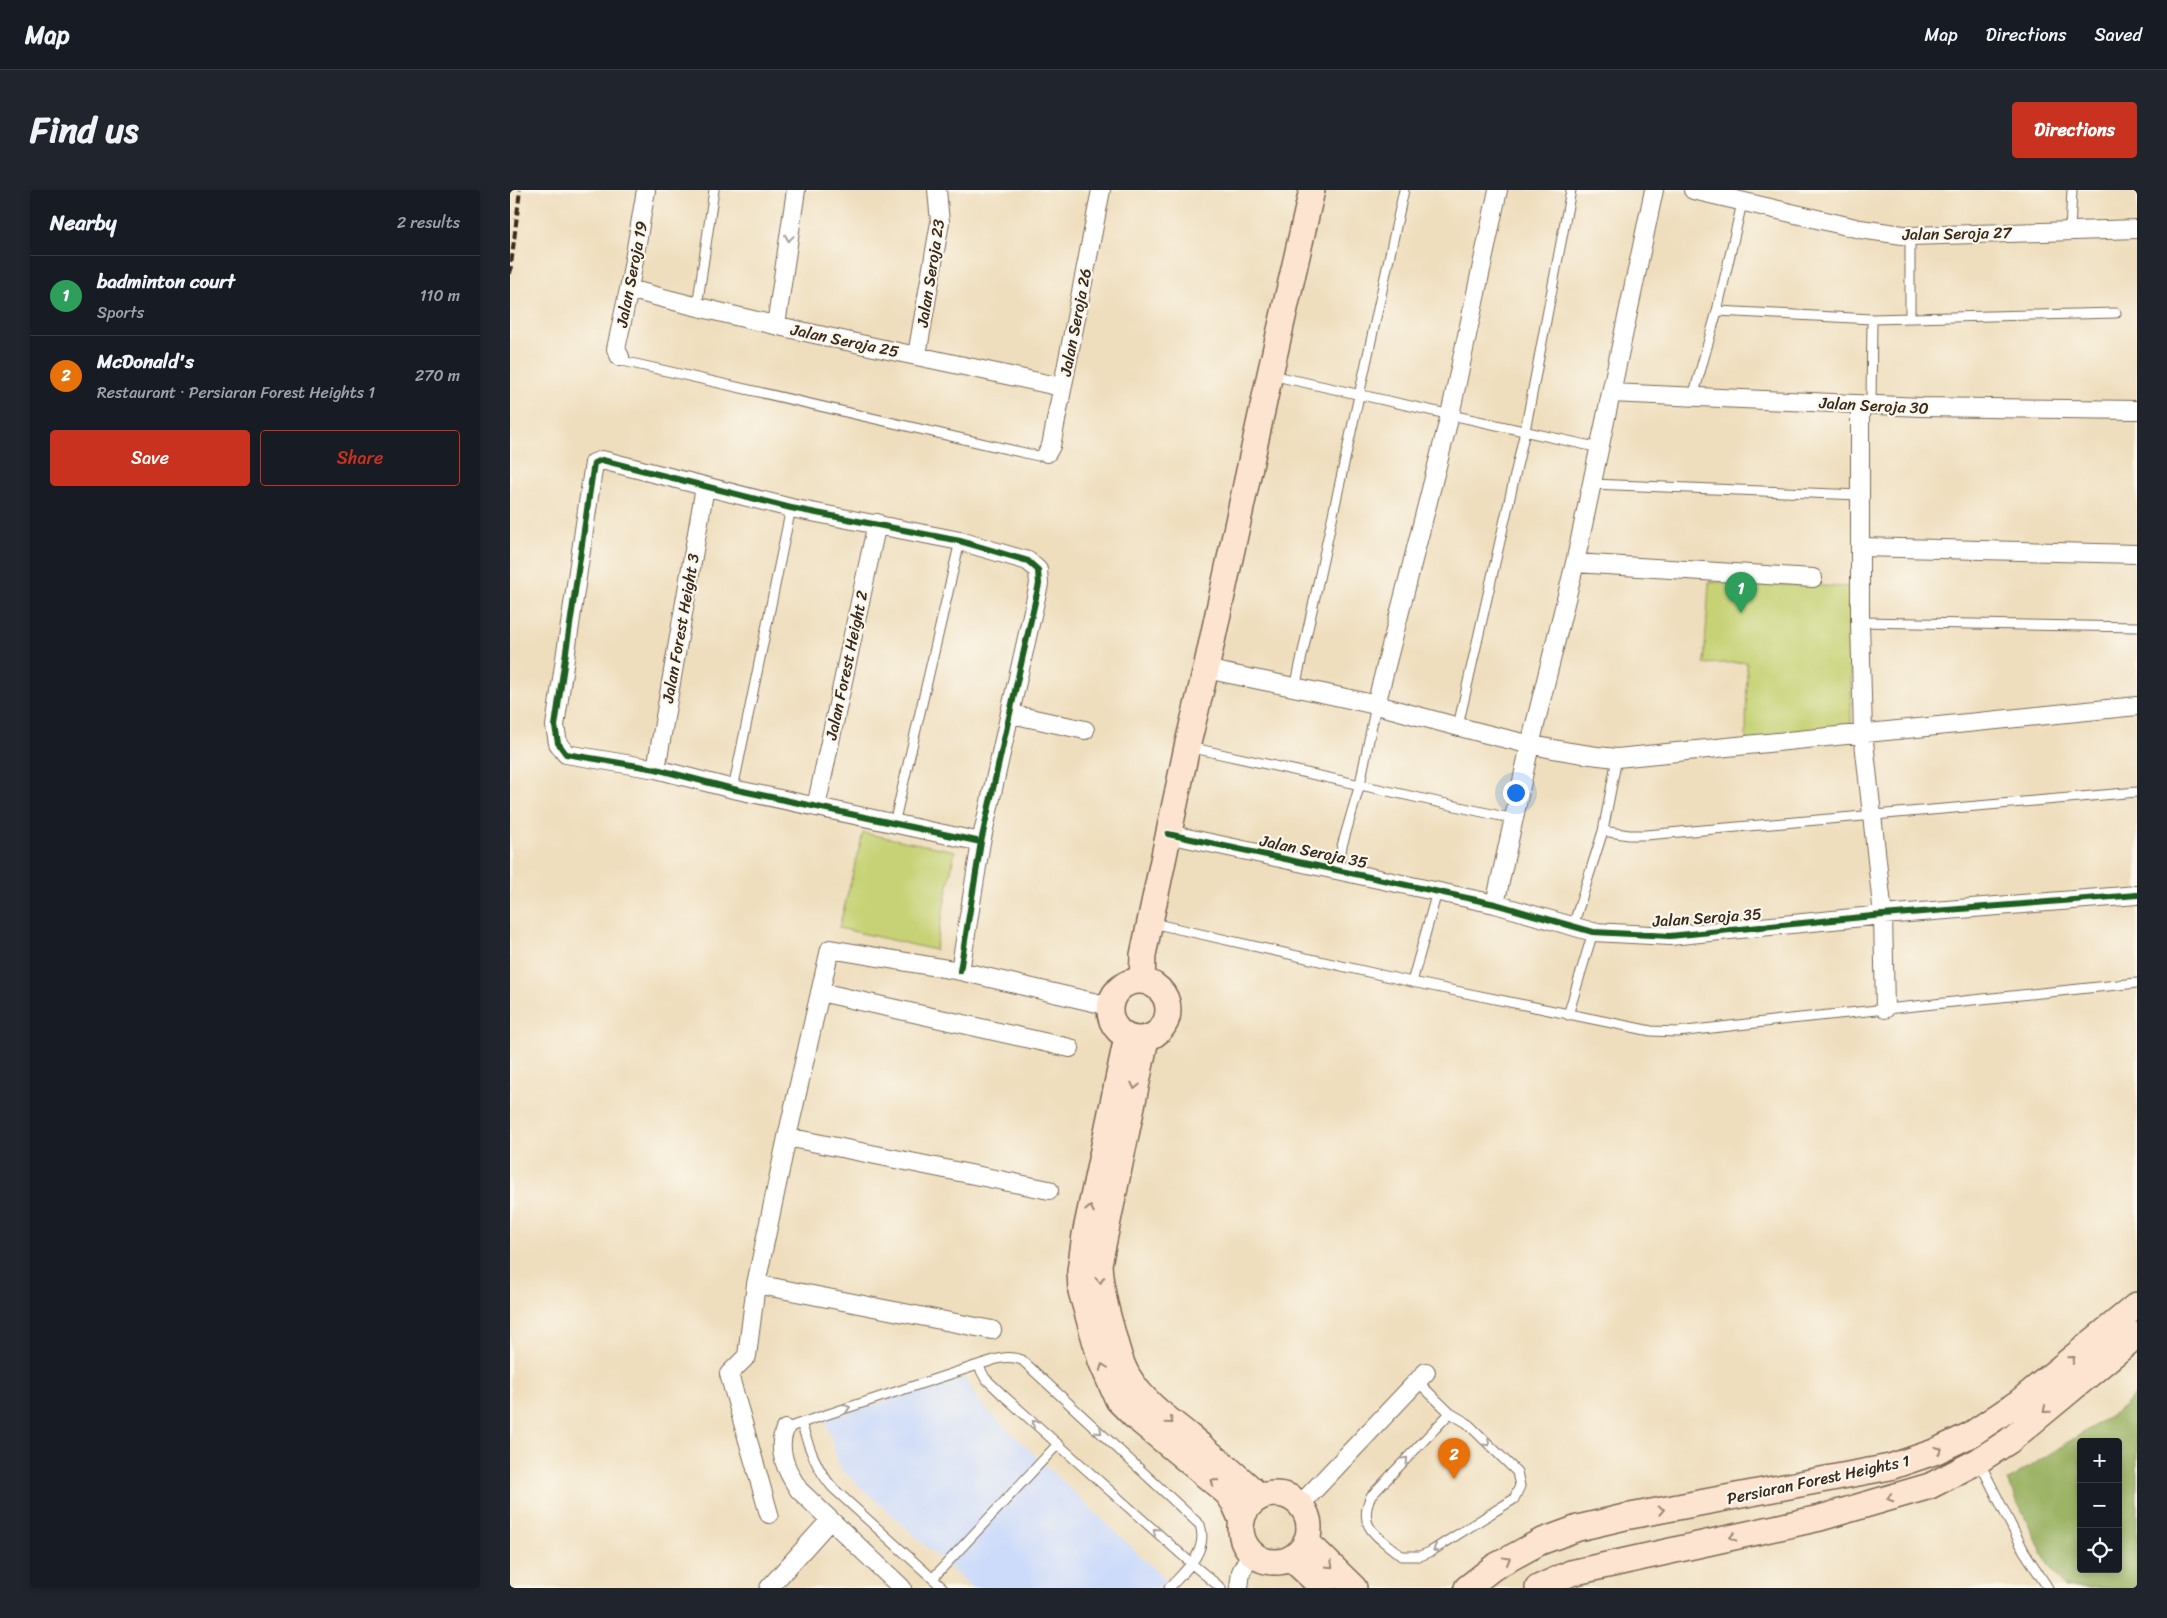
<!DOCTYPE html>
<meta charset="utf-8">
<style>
body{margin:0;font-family:Sriracha,sans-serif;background:#20242c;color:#f1f3f6}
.controls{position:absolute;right:15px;bottom:15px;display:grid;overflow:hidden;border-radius:5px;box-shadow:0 2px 8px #0003}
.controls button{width:45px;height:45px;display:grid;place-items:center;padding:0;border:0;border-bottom:1px solid #363941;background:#171b24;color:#f1f3f6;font:25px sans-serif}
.you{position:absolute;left:1005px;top:602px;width:18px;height:18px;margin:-12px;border:4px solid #fff;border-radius:50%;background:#1a73e8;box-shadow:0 0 0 8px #1a73e833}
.badge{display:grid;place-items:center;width:32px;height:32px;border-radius:50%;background:#c8321e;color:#fff;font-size:16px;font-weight:700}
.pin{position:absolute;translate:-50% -41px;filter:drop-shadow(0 1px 2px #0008)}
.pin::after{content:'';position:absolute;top:26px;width:18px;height:15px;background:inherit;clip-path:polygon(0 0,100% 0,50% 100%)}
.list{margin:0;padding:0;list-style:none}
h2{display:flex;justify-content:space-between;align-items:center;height:65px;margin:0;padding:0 20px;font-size:21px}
h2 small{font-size:16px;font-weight:400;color:#9ea1a6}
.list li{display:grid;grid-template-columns:32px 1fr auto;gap:15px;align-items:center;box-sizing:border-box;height:80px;padding:0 20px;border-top:1px solid #363941}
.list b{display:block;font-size:19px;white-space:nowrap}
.list p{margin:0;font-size:16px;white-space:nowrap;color:#9ea1a6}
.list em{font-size:16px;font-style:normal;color:#9ea1a6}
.actions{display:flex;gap:10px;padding:15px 20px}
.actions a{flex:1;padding:11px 0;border:1px solid #c8321e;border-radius:5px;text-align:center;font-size:18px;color:#c8321e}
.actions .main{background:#c8321e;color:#fff}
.icon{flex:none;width:28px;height:28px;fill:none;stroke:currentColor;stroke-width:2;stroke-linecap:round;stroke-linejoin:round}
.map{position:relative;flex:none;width:1627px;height:1398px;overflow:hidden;border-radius:5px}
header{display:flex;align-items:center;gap:30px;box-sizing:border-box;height:70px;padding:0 25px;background:#171b24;border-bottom:1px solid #363941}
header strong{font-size:24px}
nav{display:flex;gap:28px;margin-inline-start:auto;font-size:18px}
.intro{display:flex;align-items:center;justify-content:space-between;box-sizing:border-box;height:120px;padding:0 30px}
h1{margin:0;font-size:35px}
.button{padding:12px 22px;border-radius:5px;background:#c8321e;color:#fff;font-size:18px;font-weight:700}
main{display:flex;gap:30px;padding:0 30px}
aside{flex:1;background:#171b24;border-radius:5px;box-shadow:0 2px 8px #0003}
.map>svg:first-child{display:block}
.built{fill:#cddbfa}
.green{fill:#c6d274;stroke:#807e49}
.forest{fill:#9cb466;stroke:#6c6f42;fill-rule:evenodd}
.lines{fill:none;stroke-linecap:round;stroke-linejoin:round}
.lane-casing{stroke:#7a6956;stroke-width:11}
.street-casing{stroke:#7a6956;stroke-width:20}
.secondary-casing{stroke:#7a6956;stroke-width:28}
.lane{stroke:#fff;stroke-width:9}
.street{stroke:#fff;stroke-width:18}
.secondary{stroke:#fde4d0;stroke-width:25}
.rail{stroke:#3b2a1e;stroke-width:4;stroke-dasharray:8 4;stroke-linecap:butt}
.cycleway-casing{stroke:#fbf7ec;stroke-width:9}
.cycleway{stroke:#1b5e20;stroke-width:6}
.oneway{stroke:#a79f9a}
.oneway2{stroke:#9c8777}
.labels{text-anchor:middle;stroke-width:4.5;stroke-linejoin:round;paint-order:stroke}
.street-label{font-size:16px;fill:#3b2a1e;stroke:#fbf7ec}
</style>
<header>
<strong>Map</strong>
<nav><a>Map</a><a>Directions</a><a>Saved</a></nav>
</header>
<div class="intro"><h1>Find us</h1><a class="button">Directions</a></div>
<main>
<aside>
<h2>Nearby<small>2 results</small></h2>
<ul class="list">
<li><span class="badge" style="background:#2e9e5b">1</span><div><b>badminton court</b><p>Sports</p></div><em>110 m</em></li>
<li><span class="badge" style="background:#e8710a">2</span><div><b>McDonald's</b><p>Restaurant · Persiaran Forest Heights 1</p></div><em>270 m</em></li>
</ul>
<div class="actions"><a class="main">Save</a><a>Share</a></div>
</aside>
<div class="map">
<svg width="1627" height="1398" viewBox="0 0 1627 1398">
<rect width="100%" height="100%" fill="#fbf7ec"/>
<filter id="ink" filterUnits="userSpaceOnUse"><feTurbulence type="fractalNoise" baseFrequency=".02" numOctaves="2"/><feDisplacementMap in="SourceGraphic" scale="10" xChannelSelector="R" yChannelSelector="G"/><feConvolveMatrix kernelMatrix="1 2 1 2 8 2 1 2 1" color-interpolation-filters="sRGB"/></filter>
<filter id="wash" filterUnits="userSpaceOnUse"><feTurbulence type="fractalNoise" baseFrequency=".0096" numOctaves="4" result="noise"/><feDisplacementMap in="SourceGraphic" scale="20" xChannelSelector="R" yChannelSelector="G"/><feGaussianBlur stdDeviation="1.12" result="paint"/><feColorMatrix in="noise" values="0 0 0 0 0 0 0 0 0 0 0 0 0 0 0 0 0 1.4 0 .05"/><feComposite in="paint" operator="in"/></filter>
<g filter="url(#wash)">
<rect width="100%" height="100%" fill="#efdebd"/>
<path class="built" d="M454 1188 472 1215 659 1393 655 1398H462L330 1278 315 1229Z"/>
<path class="green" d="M1199 392 1341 397V541L1236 552 1237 472 1194 474Z
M353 643 445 661 425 760 329 738Z"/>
<path class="forest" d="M1627 1202V1398H1554L1538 1374 1497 1291 1612 1218ZM1571 1252H1608V1379H1571Z"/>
</g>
<g filter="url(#ink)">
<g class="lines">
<defs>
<path id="lane" d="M1560 41 1562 0
M1400 46V128
M187 117 204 0
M1207 121 1362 129 1606 123
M110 167 117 172 528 266 537 263
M761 185 1090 258
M1183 207 1207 121 1232 13
M1361 215 1362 129
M1082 294 1350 305
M1350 432 1627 437
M785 498 894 0
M948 536 1015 241 1061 0
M679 557 1004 629
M223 599 281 318
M384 634 450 351
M1093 641 1119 645H1136L1627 602
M828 680 832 656 850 594 866 515
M642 733 902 792 1112 835 1141 841 1168 842 1271 830 1627 793
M1063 736 1093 641 1107 568
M902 792 927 702
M1058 825 1083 742
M907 1191 940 1223 957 1233 1007 1282 1010 1296 1004 1309 920 1362 910 1366H891C869 1346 846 1339 861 1306L940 1223
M291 1233 468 1175
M275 1239 291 1233C299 1257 306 1279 323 1298L433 1398
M1469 1271 1514 1361 1538 1398
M423 1388 548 1254
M659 1398C675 1381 699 1361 690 1335L512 1170C496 1164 484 1170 468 1175L475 1188 494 1206 682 1374 711 1398"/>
<path id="street" d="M1183 0 1350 39 1400 46 1627 39
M119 99C262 138 407 165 551 197
M266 135 286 0
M407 165 430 32 427 0
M110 167 106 159 119 99 136 0
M1101 203 1411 217 1627 220
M1350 214V432L1353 543 1373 725 1375 819
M537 263 541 256 591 0
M1351 357 1627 364
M1065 373 1303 388
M696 479C757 492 818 503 878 518 954 538 1029 561 1107 568L1627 516
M866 515 940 225 988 0
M501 524 575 540
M146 579 195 297
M306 617 367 333
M658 644 985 714 1083 742 1160 746 1373 725 1627 705
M985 714 1020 555 1065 373 1144 0
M450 781 471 652 529 394 528 380 518 371 450 351 281 318 92 270 84 273 45 536 48 553 56 564 146 579 223 599 471 652
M310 802 560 858
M277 947 539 1000
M246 1094 482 1140
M275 1239C266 1260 277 1282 289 1300L392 1398
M790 1315 916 1182
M259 1324 219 1184 237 1166 246 1094 277 947 320 759 450 781 600 816
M259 1398 320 1330
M729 1398 731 1382 741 1363"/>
<path id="secondary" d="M632 791 633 765 677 557 696 479 760 184 802 0
M600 820a29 29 0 1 1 58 0a29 29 0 1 1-58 0Z
M617 847 575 1045 570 1081 571 1101 591 1171 608 1210 624 1226 717 1303 724 1313 732 1331
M636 849 589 1074C590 1096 595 1116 601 1137 606 1155 610 1175 621 1191 635 1213 658 1229 678 1245 703 1266 727 1285 750 1307
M731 1338a34 34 0 1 1 68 0a34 34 0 1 1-68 0Z
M796 1351 844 1398
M781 1368 813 1398
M957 1398 984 1377 1030 1352 1068 1338 1115 1327 1380 1277 1424 1262 1460 1245 1509 1212 1627 1115
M1028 1398 1061 1383 1310 1328 1420 1296 1468 1271 1499 1251 1627 1145"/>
</defs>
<use href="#lane" class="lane-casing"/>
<use href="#street" class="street-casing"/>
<use href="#secondary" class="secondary-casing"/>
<use href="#lane" class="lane"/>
<use href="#street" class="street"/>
<use href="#secondary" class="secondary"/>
<path class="rail" d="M0 84 10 0"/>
<defs>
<path id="cycleway" d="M658 644 985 714 1083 742 1160 746 1373 725 1627 705
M450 781 471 652 529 394 528 380 518 371 450 351 281 318 92 270 84 273 45 536 48 553 56 564 146 579 223 599 471 652"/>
</defs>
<use href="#cycleway" class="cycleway-casing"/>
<use href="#cycleway" class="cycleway"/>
</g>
<defs><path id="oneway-chevron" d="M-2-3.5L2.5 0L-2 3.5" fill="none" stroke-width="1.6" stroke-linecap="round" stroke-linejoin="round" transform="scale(1.25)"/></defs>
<g class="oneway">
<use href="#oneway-chevron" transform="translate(279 48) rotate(98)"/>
<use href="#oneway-chevron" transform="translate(337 1218) rotate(-18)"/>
<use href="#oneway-chevron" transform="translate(525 1233) rotate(-138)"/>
<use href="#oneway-chevron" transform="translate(589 1241) rotate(43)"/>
<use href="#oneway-chevron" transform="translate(977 1253) rotate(44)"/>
<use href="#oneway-chevron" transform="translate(895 1270) rotate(-46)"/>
<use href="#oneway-chevron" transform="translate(646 1341) rotate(-138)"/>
<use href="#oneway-chevron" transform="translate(926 1359) rotate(151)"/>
</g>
<g class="oneway2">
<use href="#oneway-chevron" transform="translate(625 896) rotate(102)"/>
<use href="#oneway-chevron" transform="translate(580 1019) rotate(-78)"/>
<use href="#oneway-chevron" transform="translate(590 1090) rotate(85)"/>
<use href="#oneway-chevron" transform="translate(1562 1169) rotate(-39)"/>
<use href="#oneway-chevron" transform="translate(593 1177) rotate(-111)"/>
<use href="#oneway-chevron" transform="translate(1536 1220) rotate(140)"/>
<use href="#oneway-chevron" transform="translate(660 1231) rotate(39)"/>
<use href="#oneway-chevron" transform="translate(1429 1260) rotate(-24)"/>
<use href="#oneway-chevron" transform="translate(704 1292) rotate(-141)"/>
<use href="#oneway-chevron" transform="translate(1380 1308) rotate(164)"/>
<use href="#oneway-chevron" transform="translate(1151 1320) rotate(-11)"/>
<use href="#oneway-chevron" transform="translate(1223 1347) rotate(167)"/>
<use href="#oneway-chevron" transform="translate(997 1370) rotate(-29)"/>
<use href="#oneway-chevron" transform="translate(820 1375) rotate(44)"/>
</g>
</g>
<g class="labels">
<g class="street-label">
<text transform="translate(1447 43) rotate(-1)" y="6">Jalan Seroja 27</text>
<text transform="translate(420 83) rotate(-81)" y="6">Jalan Seroja 23</text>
<text transform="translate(121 84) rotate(-79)" y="6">Jalan Seroja 19</text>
<text transform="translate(565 132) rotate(-79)" y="6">Jalan Seroja 26</text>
<text transform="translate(335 150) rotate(12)" y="6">Jalan Seroja 25</text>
<text transform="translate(1364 215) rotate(3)" y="6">Jalan Seroja 30</text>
<text transform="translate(170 438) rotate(-80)" y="6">Jalan Forest Height 3</text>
<text transform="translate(336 475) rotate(-78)" y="6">Jalan Forest Height 2</text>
<text transform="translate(804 661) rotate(12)" y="6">Jalan Seroja 35</text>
<text transform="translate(1197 727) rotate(-4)" y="6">Jalan Seroja 35</text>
<text transform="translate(1308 1289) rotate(-12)" y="6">Persiaran Forest Heights 1</text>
</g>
</g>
</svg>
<div class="controls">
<button>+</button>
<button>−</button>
<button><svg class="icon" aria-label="locate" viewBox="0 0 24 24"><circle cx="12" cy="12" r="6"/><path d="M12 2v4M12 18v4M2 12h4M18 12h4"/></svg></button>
</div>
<div class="you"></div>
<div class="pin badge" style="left:1231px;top:423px;background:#2e9e5b">1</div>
<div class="pin badge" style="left:944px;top:1289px;background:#e8710a">2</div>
</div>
</main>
